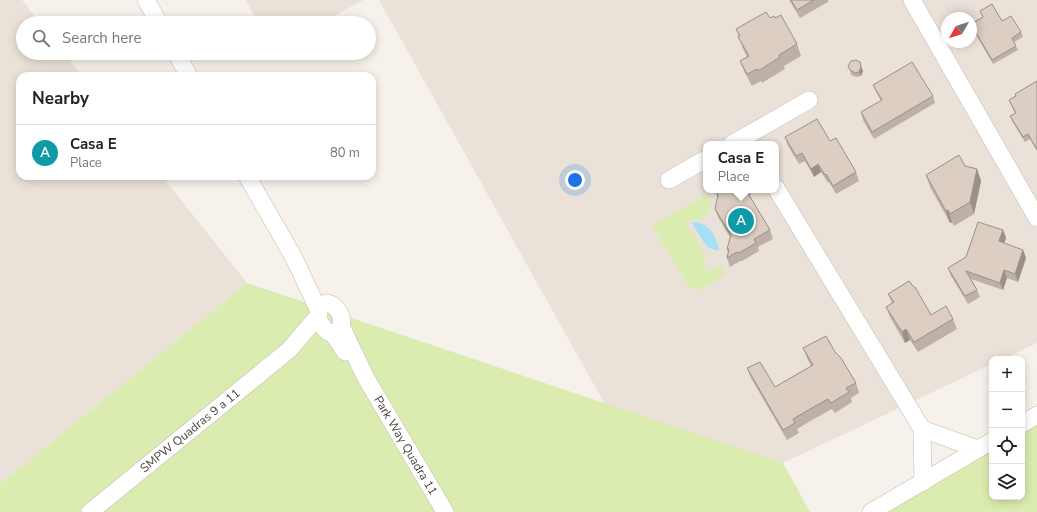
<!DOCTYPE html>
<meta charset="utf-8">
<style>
body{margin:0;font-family:"Nunito Sans",sans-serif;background:#f6f6f6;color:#222}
.controls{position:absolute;right:12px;bottom:12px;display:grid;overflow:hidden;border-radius:8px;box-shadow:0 2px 10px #0003}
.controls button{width:36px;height:36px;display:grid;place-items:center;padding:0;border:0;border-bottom:1px solid #e0e0e0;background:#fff;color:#222;font:20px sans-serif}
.compass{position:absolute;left:941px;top:12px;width:36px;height:36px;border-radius:50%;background:#fff;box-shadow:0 2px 10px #0003;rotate:231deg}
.you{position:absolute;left:575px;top:180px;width:14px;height:14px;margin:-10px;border:3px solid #fff;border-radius:50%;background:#1a73e8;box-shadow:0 0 0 6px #1a73e833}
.badge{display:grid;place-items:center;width:26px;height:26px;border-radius:50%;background:#ff1919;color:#fff;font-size:13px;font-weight:700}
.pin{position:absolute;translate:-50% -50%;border:2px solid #fff;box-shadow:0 1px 4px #0006}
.popup{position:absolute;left:703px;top:141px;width:76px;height:52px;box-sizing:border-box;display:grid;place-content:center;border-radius:8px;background:#fff;filter:drop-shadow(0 1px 3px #0005);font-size:13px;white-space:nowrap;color:#767676}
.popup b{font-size:15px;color:#222}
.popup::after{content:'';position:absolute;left:50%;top:100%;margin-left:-8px;border:8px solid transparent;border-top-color:#fff}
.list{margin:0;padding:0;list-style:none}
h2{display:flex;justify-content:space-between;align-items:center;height:52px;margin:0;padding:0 16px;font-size:17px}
h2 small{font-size:13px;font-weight:400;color:#767676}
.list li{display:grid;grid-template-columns:26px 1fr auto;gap:12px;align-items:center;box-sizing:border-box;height:56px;padding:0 16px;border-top:1px solid #e0e0e0}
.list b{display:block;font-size:15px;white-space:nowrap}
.list p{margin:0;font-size:13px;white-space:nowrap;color:#767676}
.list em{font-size:13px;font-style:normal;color:#767676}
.icon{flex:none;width:22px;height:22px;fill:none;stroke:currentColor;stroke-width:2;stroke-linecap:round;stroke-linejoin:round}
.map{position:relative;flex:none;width:1037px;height:512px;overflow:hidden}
.search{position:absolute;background:#fff;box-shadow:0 2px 10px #0003;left:16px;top:16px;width:360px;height:44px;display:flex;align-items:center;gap:10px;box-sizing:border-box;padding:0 14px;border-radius:22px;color:#767676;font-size:15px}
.panel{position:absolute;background:#fff;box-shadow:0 2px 10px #0003;left:16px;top:72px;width:360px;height:108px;border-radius:12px}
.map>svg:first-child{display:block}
.residential{fill:#eae2d8;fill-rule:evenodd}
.green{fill:#dbecb1}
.water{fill:#a4e0f6}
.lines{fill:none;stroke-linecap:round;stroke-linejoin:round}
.minor-casing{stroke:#c6baaf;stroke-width:18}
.minor{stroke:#fff;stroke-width:17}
.wall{fill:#bdb1a7}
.shaded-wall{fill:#9a9088}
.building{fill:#dccec2;stroke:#9a9088}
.labels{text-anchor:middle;stroke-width:3.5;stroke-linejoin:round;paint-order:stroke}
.street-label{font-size:12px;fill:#4b4137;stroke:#fff}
</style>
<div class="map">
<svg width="1037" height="512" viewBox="0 0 1037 512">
<rect width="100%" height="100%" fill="#f6f1ea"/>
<path class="residential" d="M0 0H22L40 23H23V53H64L82 76H20V176H162L247 283 0 484Z
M245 0H363L322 23H259Z
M379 0H1037V343L1003 359H992V364L783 463 665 512ZM947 18H971V42H947ZM706 144H776V190H706Z"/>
<path class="green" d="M707 194 710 199 711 211 699 220 693 219 686 223 707 256 701 260 709 272 720 265 726 274 700 291 695 287H689L652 226Z
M247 283 783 463 810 512H0V484Z
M1037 417V512H879L992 444V497H1022V426Z"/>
<path class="water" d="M695 222C710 223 717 238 719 251L707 247 692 223Z"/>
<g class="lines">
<defs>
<g id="minor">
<path d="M146 0 159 23"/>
<path d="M912 0 1037 218"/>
<path d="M176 53 189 76"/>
<path d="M732 144 809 100"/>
<path d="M247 176 294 258 318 309"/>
<path d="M669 180 706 159"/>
<path d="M776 188 922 429 923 482"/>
<path id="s1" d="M341 326 366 378 445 512"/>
<path d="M334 333C349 328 340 304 326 303 314 309 317 322 326 330 330 334 327 330 331 333 337 338 341 346 345 352"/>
<path d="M1022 424 1037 415"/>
<path d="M922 429 978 449"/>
<path id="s2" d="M90 512 289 350 319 315"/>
<path d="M871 512 992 441"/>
</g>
</defs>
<use href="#minor" class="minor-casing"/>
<use href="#minor" class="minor"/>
</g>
<path class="wall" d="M789 0H828V2L800 18Z
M980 11 1002 21 1021 32 1023 37 1014 42 1018 50 993 64 972 28 971 24 983 17Z
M770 18 797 44 801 56 784 66 785 69 762 83 761 81 752 86 745 73 740 61 747 57 743 49 736 29Z
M860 62 863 71 861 76 856 77 851 75 850 70Z
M1037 81V151L1030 139 1025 142 1012 121 1010 116 1015 113 1011 105 1009 100 1016 96 1015 94Z
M873 85 933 96 935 103 874 139 863 120 861 112 881 101 876 92Z
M785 137 830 141 856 172 859 181 836 194 829 182 828 183 821 172 814 177 805 161 799 164 788 146Z
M965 166 977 169 981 181 974 214 954 226 952 222 950 223 930 187 926 175Z
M714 190H751L752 193 749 195 770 230 773 239 758 247 759 251 742 261H740L730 267 727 258 728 253 727 249 730 237 718 217 715 209 718 198Z
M1003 230 1006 238 1004 243 1023 250 1026 258 1018 282 1007 278 1003 290 971 279 977 290 980 297 968 304 951 276 948 268 966 257Z
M888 294 931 315 953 319 957 329 918 352 910 340 905 343 890 317 886 307 892 303Z
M803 348 835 352 856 383 859 393 851 398 852 402 835 413 832 409 814 419 797 429 799 433 787 440 751 378 747 368 775 387 811 366 807 358Z"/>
<path class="shaded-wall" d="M861 67 863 71 861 76 859 72Z
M818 164 821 172 814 177 811 169Z
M977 169 981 181 974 214 970 202Z
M948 210 952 222 950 223 946 211Z
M1003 230 1006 238 1002 249 999 241Z
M1023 250 1026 258 1018 282 1015 274Z
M1004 270 1007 278 1003 290 1000 283Z
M906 329 910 340 905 343 902 332Z"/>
<path class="building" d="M791 0H814L797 10Z
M992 4 1002 21 1011 16 1021 32 1012 38 1016 46 992 60 971 24 983 17 980 11Z
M766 12 770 18 774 16 775 18 781 15 797 44 779 55 780 57 758 71 757 69 747 74 740 61 749 56 738 37 740 36 736 29Z
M856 60 860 62 861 67 859 72 855 73 850 70 848 66 851 61Z
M912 62 933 96 872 132 861 112 882 100 873 85Z
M1037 81V148H1036L1028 134 1023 137 1010 116 1016 113 1009 100 1016 96 1015 94Z
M817 119 830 141 836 138 856 172 833 186 826 174 825 175 818 164 811 169 802 153 796 156 785 137Z
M959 155 965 166 977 169 970 202 950 214 948 210 946 211 926 175Z
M715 190H746L770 230 754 239 756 243 739 253 737 252 727 258 729 249H727L731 235 715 209 718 195Z
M978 222 1003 230 999 241 1023 250 1015 274 1004 270 1000 283 966 271 977 290 965 296 948 268 966 257Z
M909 281 914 287H915L931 315 946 306 953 319 914 342 906 329 902 332 886 307 894 302 888 294Z
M826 336 835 352 841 358 856 383 846 388 849 392 831 403 828 399 810 409 793 419 795 423 783 430 747 368 760 362 775 387 813 365 803 348Z"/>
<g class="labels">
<g class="street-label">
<text dy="4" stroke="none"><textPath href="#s2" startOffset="129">SMPW Quadras 9 a 11</textPath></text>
<text dy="4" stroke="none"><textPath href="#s1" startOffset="136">Park Way Quadra 11</textPath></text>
</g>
</g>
</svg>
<div class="controls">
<button>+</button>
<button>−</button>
<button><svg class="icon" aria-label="locate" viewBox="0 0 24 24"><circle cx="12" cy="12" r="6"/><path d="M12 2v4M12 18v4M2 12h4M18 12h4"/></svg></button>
<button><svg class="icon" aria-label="layers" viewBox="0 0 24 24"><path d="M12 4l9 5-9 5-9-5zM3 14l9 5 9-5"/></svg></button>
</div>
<svg class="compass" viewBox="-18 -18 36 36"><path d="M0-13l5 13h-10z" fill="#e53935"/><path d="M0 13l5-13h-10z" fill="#767676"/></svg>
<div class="you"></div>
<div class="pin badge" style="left:741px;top:221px;background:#0f9aa8">A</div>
<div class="popup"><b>Casa E</b>Place</div>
<div class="search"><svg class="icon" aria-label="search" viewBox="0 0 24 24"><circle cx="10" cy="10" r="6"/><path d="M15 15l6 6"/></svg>Search here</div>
<section class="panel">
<h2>Nearby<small></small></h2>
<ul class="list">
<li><span class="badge" style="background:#0f9aa8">A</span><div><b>Casa E</b><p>Place</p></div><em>80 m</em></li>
</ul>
</section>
</div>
